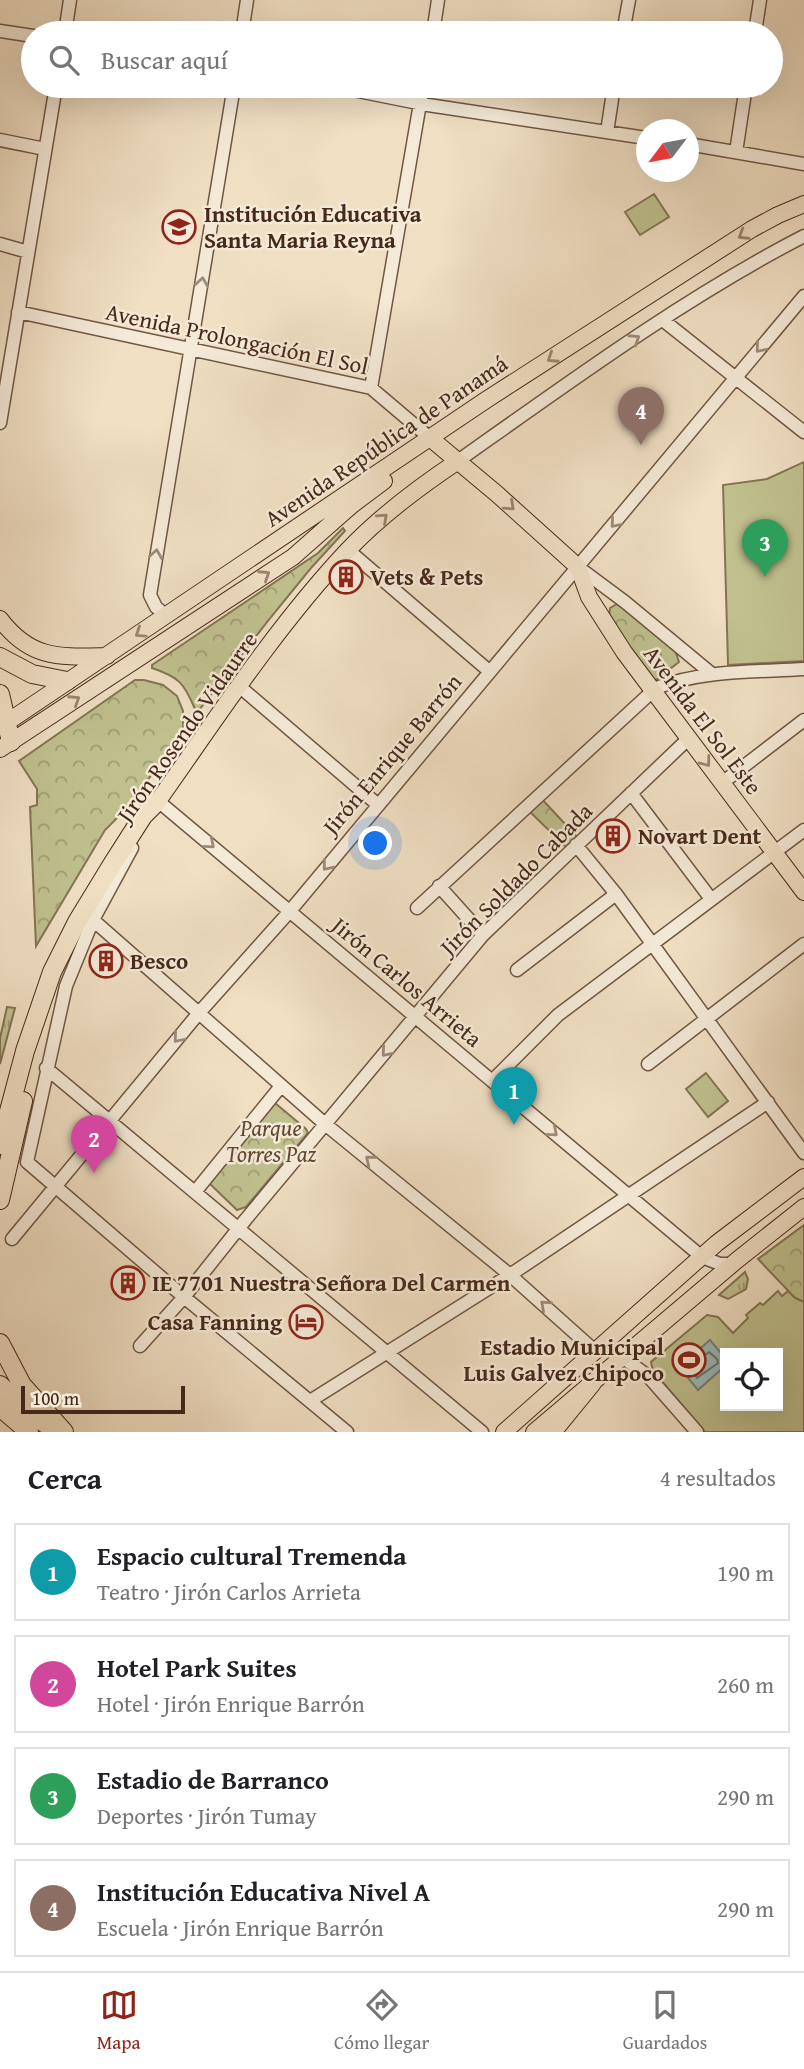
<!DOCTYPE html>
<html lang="es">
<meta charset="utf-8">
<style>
body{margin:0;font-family:"Gentium Book Plus",serif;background:#f2f2f2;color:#202124}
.controls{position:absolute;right:21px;bottom:21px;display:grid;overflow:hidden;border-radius:0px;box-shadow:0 7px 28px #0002}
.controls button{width:63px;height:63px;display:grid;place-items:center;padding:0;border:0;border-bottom:2px solid #e0e0e0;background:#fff;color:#202124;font:35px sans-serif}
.compass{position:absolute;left:636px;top:119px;width:63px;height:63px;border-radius:50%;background:#fff;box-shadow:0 7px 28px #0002;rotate:238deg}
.scale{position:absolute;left:21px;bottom:18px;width:164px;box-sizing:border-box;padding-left:7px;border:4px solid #47291a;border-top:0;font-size:19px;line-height:24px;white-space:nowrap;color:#47291a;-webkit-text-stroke:5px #f5ead8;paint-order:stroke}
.you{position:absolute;left:376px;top:844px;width:24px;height:24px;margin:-18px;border:5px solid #fff;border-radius:50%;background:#1a73e8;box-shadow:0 0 0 10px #1a73e833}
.badge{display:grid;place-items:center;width:46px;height:46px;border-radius:50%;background:#8f2418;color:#fff;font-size:23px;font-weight:700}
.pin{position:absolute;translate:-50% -58px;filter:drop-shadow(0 2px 4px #0008)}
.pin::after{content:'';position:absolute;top:37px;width:24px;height:21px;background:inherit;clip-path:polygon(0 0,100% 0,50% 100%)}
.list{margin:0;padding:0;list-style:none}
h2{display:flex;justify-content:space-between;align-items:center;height:91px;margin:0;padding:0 28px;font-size:30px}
h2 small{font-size:23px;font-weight:400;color:#757577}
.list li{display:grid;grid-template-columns:46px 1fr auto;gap:21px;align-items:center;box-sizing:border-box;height:98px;margin:0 14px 14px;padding:0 14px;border:2px solid #e0e0e0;border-radius:0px}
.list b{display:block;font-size:26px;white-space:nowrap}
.list p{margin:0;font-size:23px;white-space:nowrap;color:#757577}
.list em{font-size:23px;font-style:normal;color:#757577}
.icon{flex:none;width:38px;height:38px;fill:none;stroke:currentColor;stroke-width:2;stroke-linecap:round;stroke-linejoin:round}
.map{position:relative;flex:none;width:804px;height:1432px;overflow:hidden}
.search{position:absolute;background:#fff;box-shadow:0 7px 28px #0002;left:21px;right:21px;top:21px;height:77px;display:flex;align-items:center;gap:18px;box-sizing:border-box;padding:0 24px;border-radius:38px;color:#757577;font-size:26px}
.sheet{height:539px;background:#fff}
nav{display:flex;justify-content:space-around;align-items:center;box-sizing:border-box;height:98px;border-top:2px solid #e0e0e0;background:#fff;font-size:19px;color:#757577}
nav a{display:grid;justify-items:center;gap:4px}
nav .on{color:#8f2418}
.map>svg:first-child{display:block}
.grass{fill:url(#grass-tufts);stroke:#847454;stroke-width:2}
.forest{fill:url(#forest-crowns);stroke:#847454;stroke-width:2}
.garden{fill:#c0c08f;stroke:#847454;stroke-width:2;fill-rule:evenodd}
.water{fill:#9bbcb9;stroke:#798179;stroke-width:2}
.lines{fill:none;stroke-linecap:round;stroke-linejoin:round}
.shore{stroke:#71726a;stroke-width:2}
.minor-casing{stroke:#715644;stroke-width:15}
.major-casing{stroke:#47291a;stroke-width:18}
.highway-casing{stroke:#47291a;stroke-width:20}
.minor{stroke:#f5ead8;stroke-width:12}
.major{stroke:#f0dfc3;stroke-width:16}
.highway{stroke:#f0dfc3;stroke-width:18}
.oneway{stroke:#9c846e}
.oneway2{stroke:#9e8a79}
.labels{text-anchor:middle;stroke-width:5;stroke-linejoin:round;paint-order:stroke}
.poi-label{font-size:23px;font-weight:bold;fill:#47291a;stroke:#f5ead8;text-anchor:start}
.street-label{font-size:23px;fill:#47291a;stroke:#f5ead8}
.park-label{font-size:23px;font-style:italic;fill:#5f4731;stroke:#f5ead8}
</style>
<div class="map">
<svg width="804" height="1432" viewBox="0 0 804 1432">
<defs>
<pattern id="grass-tufts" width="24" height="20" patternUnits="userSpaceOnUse" patternTransform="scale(1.75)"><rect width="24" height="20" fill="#c0c08f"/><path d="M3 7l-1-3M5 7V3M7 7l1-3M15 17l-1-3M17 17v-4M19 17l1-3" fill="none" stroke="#9e9c74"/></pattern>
<pattern id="forest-crowns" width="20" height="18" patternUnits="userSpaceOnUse" patternTransform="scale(1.75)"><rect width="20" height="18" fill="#c0c08f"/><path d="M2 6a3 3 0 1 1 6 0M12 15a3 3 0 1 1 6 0" fill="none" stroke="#9e9c74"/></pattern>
</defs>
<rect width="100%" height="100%" fill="#f0dfc3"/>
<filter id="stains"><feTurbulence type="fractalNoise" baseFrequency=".00286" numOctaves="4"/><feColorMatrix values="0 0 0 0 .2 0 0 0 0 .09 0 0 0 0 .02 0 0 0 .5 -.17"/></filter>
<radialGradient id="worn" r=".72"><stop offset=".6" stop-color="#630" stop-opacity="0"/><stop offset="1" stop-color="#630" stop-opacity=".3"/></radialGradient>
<path class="grass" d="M7 1007 15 1008 0 1064V1038Z
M745 1272 748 1279 746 1289 728 1299 719 1295Z"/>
<path class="forest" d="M343 528 345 531 311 568 271 617 199 710 195 709C184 683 179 677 152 668V665L318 553Z
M617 604 623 605 674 647 679 662 656 680 651 678 609 617 610 608Z
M135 680H144L163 685 177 696 183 711V732L127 808 105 830 36 946 30 807 37 805V789L19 761Z
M539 796 580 840 569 850 527 809Z
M275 1103 306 1129 308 1133 246 1207 237 1210 209 1183Z
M804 1225V1302L795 1298 758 1259Z"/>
<path class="garden" d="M654 194 669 217 640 235 625 212Z
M804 462V661L728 665 723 485 767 479Z
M706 1073 728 1101 708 1117 686 1089Z
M778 1291 782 1296 788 1291 795 1298 804 1302V1432H705L653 1371 651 1362 707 1315 718 1317 733 1333 748 1318 746 1315 760 1303 763 1305ZM725 1353H778V1406H725Z"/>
<path class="water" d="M710 1340 725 1358V1366L698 1390 679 1367Z"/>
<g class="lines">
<path class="shore" d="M709 1352 717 1359 718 1363 697 1378 690 1367Z"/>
<defs>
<path id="minor" d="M0 31 33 36
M65 33 70 0
M242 33 247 0
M433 33 438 0
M623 33 629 0
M755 33 760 0
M333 86 428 105 646 138
M607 132 614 86
M0 140 45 149
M688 144 804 164
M736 152 746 86
M0 244 28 252
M18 312 371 388 430 438
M664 321 804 432
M371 388 423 86
M0 423 56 86
M458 461C568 383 684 298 804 236
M348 550 489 671
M578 567 625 602 712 674
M166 616 156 607 150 595 234 86
M239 686 377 804
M722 783 804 720
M631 793 711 899
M155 805 158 801 702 1257 720 1264H732
M576 845 616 894 804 1153
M132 848 93 920 66 986 27 1162 184 1297 347 1432
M439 886 483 935
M417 908 656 688C703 670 754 672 804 669
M93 920 325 1124 510 1275 595 1351
M517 970 616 894
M648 1064 804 944
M46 1068 482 1432
M492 1081 558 1015 804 830
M195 1192 281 1086
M12 1239 198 1014 290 911 804 296
M140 1346 184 1297 246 1219 483 935 688 739
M622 1357 648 1376 697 1432
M310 1401 510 1275 768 1102"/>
<path id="major" d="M430 438 497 494 578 567 589 597 624 652 804 892
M0 619C31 660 60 657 107 656
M0 727 486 400 752 229 778 215 804 204
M0 749 293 557 352 505 384 481
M158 801C218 716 276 627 347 551 379 517 419 487 458 461
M504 1432 717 1243 804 1177
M534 1432 736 1261 804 1207"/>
<path id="highway" d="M0 657 32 674 67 681
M0 694 11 742
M0 1145 25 1051 52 972 77 922 113 863 143 816 158 801
M0 1200 23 1101
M0 1343 22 1385 64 1432
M0 1385 26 1410 47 1425
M0 1407 29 1432
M552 1432 592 1383"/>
</defs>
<use href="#minor" class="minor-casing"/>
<use href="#major" class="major-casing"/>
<use href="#highway" class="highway-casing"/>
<use href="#minor" class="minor"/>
<use href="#major" class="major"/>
<use href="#highway" class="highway"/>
</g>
<defs><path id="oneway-chevron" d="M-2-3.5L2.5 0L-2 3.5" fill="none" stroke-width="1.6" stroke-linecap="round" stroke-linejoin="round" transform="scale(1.75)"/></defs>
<g class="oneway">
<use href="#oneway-chevron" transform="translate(743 235) rotate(149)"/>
<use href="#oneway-chevron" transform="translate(552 358) rotate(147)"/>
<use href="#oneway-chevron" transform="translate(510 506) rotate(42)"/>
<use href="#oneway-chevron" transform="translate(383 518) rotate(-42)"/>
<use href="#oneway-chevron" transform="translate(265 575) rotate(-33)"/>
<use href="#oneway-chevron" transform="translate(140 633) rotate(146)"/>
<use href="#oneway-chevron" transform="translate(75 700) rotate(-33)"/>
<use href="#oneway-chevron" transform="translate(706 762) rotate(53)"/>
</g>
<g class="oneway2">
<use href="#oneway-chevron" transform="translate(202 282) rotate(-81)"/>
<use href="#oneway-chevron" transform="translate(635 339) rotate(-33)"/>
<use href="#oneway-chevron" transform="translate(760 348) rotate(130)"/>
<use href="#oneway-chevron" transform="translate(615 523) rotate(130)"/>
<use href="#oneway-chevron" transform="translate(156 554) rotate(-81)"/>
<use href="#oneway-chevron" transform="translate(210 844) rotate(40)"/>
<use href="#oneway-chevron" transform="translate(327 866) rotate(129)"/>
<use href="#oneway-chevron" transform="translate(178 1038) rotate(130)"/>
<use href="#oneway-chevron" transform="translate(386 1052) rotate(131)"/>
<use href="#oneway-chevron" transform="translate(553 1132) rotate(40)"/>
<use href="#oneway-chevron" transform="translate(370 1160) rotate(-141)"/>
<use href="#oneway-chevron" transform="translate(545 1305) rotate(-138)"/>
</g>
<defs>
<symbol id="school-ring" viewBox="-11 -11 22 22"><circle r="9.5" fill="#f5ead8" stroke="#8f2418" stroke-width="1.5"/><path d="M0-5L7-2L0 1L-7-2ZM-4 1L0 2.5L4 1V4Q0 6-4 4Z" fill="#8f2418"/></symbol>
<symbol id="building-ring" viewBox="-11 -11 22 22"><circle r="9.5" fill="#f5ead8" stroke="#8f2418" stroke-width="1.5"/><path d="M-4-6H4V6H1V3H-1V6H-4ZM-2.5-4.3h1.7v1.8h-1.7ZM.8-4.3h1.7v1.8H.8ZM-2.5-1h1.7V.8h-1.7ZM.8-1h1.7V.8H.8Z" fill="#8f2418"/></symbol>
<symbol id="hotel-ring" viewBox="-11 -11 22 22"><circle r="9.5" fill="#f5ead8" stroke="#8f2418" stroke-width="1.5"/><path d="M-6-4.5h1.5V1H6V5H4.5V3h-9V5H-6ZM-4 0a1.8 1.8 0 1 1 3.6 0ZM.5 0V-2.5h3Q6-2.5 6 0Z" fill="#8f2418"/></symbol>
<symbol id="stadium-ring" viewBox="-11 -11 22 22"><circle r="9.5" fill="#f5ead8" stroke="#8f2418" stroke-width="1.5"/><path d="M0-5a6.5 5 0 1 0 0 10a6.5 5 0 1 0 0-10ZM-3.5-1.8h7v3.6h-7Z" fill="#8f2418"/></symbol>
</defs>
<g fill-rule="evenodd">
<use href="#school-ring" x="160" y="208" width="38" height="38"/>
<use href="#building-ring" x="327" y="558" width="38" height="38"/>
<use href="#building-ring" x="594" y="817" width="38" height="38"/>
<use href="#building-ring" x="87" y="942" width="38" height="38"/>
<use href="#building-ring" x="109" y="1264" width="38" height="38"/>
<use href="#hotel-ring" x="287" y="1303" width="38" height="38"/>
<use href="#stadium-ring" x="670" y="1341" width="38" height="38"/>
</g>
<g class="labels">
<g class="poi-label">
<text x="204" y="222">Institución Educativa<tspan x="204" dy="26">Santa Maria Reyna</tspan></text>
<text x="370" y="585">Vets &amp; Pets</text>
<text x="638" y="844">Novart Dent</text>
<text x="130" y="969">Besco</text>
<text x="152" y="1291">IE 7701 Nuestra Señora Del Carmen</text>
<text x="282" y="1330" text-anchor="end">Casa Fanning</text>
<text x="664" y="1355" text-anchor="end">Estadio Municipal<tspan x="664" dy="26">Luis Galvez Chipoco</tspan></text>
</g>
<g class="street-label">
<text transform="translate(237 339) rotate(12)" y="8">Avenida Prolongación El Sol</text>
<text transform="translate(386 441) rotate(-34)" y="8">Avenida República de Panamá</text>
<text transform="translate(703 720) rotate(53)" y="8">Avenida El Sol Este</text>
<text transform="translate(187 727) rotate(-55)" y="8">Jirón Rosendo Vidaurre</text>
<text transform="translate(392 754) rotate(-50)" y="8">Jirón Enrique Barrón</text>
<text transform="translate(516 879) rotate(-45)" y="8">Jirón Soldado Cabada</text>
<text transform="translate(407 982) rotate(40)" y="8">Jirón Carlos Arrieta</text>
</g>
<g class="park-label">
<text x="271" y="1136">Parque<tspan x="271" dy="26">Torres Paz</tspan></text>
</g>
</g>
<rect width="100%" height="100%" filter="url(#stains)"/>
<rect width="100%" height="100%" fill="url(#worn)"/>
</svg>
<div class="controls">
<button><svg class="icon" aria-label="locate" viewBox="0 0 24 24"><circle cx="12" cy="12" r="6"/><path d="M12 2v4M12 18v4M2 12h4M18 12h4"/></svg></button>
</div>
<svg class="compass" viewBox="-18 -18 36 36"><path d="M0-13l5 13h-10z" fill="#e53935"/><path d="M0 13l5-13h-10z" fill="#757577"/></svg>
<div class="scale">100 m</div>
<div class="you"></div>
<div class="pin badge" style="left:514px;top:1125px;background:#0f9aa8">1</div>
<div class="pin badge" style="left:94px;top:1173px;background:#d1479c">2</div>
<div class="pin badge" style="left:765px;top:577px;background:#2e9e5b">3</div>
<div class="pin badge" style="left:641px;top:445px;background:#8d6e63">4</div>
<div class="search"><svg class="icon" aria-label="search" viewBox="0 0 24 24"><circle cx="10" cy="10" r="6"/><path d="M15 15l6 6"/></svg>Buscar aquí</div>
</div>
<section class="sheet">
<h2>Cerca<small>4 resultados</small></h2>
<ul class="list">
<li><span class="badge" style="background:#0f9aa8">1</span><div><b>Espacio cultural Tremenda</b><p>Teatro · Jirón Carlos Arrieta</p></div><em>190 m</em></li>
<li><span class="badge" style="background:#d1479c">2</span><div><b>Hotel Park Suites</b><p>Hotel · Jirón Enrique Barrón</p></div><em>260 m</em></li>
<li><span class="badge" style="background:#2e9e5b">3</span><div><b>Estadio de Barranco</b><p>Deportes · Jirón Tumay</p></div><em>290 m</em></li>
<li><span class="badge" style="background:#8d6e63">4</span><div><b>Institución Educativa Nivel A</b><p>Escuela · Jirón Enrique Barrón</p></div><em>290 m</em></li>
</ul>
</section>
<nav>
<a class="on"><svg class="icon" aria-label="map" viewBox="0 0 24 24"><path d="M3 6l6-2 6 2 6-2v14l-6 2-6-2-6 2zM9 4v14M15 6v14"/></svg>Mapa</a>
<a><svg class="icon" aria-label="directions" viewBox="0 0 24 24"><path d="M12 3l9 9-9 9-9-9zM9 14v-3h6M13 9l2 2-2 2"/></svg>Cómo llegar</a>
<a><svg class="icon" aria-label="saved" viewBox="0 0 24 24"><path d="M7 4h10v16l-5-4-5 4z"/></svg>Guardados</a>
</nav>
